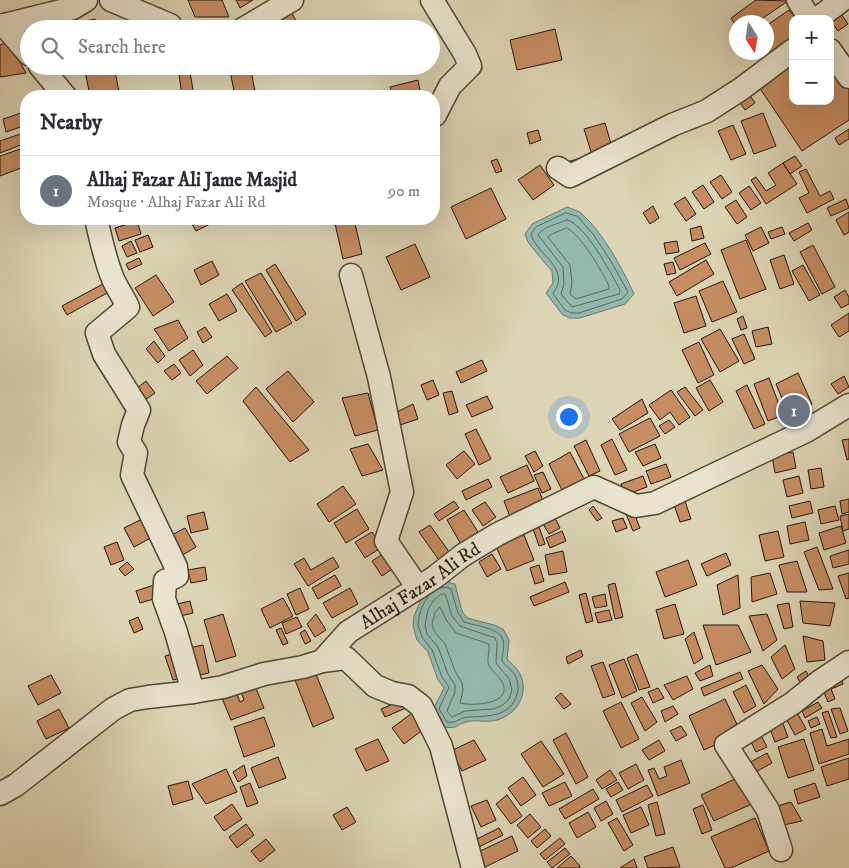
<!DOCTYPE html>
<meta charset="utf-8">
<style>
body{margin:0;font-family:"IM FELL DW Pica",serif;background:#f2f2f3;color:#2b2b33}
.controls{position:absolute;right:15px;top:15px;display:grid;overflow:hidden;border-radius:10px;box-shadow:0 5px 20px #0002}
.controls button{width:45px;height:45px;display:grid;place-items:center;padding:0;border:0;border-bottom:1px solid #e1e1e2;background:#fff;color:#2b2b33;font:25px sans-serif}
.compass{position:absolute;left:729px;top:15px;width:45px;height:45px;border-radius:50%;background:#fff;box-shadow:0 5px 20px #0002;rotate:168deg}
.you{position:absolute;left:568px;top:416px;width:18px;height:18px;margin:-12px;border:4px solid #fff;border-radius:50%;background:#1a73e8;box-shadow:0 0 0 8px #1a73e833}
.badge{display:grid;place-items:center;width:32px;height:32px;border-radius:50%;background:#7c3aed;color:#fff;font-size:16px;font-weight:700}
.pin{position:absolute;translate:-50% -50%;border:2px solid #fff;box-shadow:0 1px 5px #0006}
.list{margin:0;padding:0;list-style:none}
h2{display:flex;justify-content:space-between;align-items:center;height:65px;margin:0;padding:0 20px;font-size:21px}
h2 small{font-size:16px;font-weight:400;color:#7c7c81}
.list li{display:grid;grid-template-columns:32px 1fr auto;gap:15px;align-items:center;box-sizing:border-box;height:70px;padding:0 20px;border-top:1px solid #e1e1e2}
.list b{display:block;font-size:19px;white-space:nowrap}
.list p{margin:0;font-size:16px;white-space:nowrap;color:#7c7c81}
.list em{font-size:16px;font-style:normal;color:#7c7c81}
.icon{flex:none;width:28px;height:28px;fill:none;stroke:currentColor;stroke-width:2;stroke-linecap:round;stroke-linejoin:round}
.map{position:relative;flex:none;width:849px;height:868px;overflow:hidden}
.search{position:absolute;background:#fff;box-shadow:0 5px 20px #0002;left:20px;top:20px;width:420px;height:55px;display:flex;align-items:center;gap:12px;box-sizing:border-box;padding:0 18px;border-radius:28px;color:#7c7c81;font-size:19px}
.panel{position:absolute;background:#fff;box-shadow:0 5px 20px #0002;left:20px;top:90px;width:420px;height:135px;border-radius:20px}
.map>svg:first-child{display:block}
.water{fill:#93b9ae;stroke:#67776c}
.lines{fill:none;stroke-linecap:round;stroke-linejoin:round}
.shore{stroke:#5c675b;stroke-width:1}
.building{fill:#c68d63;stroke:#251508}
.minor-casing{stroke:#534533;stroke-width:25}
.minor{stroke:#e9e4cf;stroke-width:22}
.labels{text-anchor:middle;stroke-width:4;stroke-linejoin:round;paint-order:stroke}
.street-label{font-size:19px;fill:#251508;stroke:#e9e4cf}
</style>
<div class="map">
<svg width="849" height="868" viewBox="0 0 849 868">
<rect width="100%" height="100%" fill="#ddd5b5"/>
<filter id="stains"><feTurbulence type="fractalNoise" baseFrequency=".004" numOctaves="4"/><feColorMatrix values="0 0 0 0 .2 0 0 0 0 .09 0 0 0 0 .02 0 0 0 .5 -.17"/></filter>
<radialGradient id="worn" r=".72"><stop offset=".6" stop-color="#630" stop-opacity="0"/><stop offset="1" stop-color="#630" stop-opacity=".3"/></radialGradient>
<path class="water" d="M567 207C571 209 577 210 581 213 604 234 621 266 634 294L625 304 580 318H569L562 314 546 293 553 283 552 271 538 255 528 242 525 234 532 224Z
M447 582 455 584 462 611 467 618 494 625 503 629 509 640 507 659C511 663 517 668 520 674 529 693 518 714 497 720 487 723 476 719 466 722 454 725 460 729 444 727L433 710 444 688 438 680 428 652 417 640 413 626 414 616 424 593Z"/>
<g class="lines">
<path class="shore" d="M566 213 577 216 593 234 612 263 628 292 622 299 579 313H571L565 310 553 294C554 291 557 288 558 284 562 263 536 253 531 234L536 227Z
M567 220C585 224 611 273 620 290L619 294 572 307 561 294 564 284 563 267 538 235C544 226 558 224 567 220Z
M567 228C581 235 602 271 609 286V289L576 299 570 294 572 283 570 265 548 237 552 234Z
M444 594 446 596 452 616 460 626 495 638 497 643 496 663 509 679 512 690 509 699 503 705 494 709 465 711 452 717 447 711 455 692V685L448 674 438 647 427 634 425 625 428 610 433 601 440 595Z
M429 595 422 607 419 617 418 625 422 637 432 650 442 677 449 687 439 709 447 722C456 724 460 717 469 717 488 716 511 717 517 694 519 689 518 680 515 675 512 670 505 666 502 661 502 654 505 647 503 640 500 628 476 626 464 622L458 613 451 589 447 587 440 588
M440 607 447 621 456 633 489 644C490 650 487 657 488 663 491 672 499 675 502 682 514 705 471 706 460 703L463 690 462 683 455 671 445 644 434 631 432 624 435 613Z"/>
</g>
<path class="building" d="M188 0H222L229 17H195Z
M236 0H253L240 8Z
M756 0 788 1 757 22H736V26L731 18Z
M789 10 796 19H793V39L772 54 766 47V26Z
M839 11 848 24 838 31 830 20Z
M292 13 298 25 291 29H262Z
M95 19 96 29H71L70 24Z
M131 22 132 29H115V24Z
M555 29 562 60 517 70 510 40Z
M9 42 26 73 0 77V45Z
M793 59V101H830V62L849 90V120L802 151 757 84Z
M84 66H114L119 92 90 96Z
M178 66H189L194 96H182Z
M229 66H250L256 96H235Z
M262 66H294L295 69 263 74Z
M418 80 421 96H393L390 87Z
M744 86 755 103 745 110 733 93Z
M385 90 387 96H361Z
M24 112 26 125 6 132 3 119Z
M763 113 776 146 754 154 741 121Z
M605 123 616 161 563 163 592 155 584 129Z
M733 125 746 154 731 160 718 131Z
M849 129V139L839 145 835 138Z
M538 130 541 140 530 144 527 133Z
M26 132V143L0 153V141Z
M26 147V166L0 176V156Z
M795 156 802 166 790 174 783 163Z
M497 159 502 171 496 173 491 161Z
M783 163 797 184 766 204 751 180 756 177 766 191 776 185 768 173Z
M540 165 554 185 533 200 518 180Z
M806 169 820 196 830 191 834 199 807 213 799 198 809 193 799 172Z
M721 175 732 192 722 199 710 182Z
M703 185 714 202 704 209 692 192Z
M749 186 761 203 751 210 739 193Z
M491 188 506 219 466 239 451 207Z
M685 197 696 214 686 221 674 204Z
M846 199 849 208 831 216 827 208Z
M736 200 747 217 737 224 725 207Z
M653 206 659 218 650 224 643 213Z
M849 212V232L844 235 836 220Z
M189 219H220L196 231Z
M334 219H354L362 254 343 259Z
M137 221 141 234 119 241 115 228Z
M808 223 812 230 794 241 789 233Z
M701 226 704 238 692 241 690 229Z
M761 227 769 243 753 251 745 235Z
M782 227 785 234 771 239 768 232Z
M148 235 153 247 140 252 135 240Z
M746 240 766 289 740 299 721 250Z
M131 241 137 253 127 257 122 246Z
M677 241 679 252 666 254 664 243Z
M705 243 711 254 680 270 674 258Z
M415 244 430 277 401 290 386 257Z
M813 245 835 287 822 294 800 252Z
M784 255 794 284 780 289 770 260Z
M139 258 142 264 129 270 126 264Z
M706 260 714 274 677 296 669 282Z
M212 261 219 275 201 285 194 270Z
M673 262 676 273 667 275 664 264Z
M275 264 306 314 296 321 266 270Z
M803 265 820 295 809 301 792 271Z
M261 273 292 323 276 332 245 281Z
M156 275 174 302 153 316 135 288Z
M723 281 737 312 712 322 699 291Z
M242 283 272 332 265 337 232 290Z
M103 284 107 293 67 315 62 306Z
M845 290 849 297V304L841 308 834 297Z
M227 294 237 311 219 321 209 304Z
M696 296 706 326 684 333 674 303Z
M849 313V331L839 337 831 325Z
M743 316 747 328 741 330 737 319Z
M178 320 188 338 169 351 154 329Z
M205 327 212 337 203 343 197 332Z
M768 327 772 344 756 347 752 331Z
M720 329 739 361 720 372 701 339Z
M744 334 755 359 744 364 732 339Z
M154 341 165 356 158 363 146 349Z
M699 342 714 375 698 383 682 350Z
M193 350 203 365 190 376 179 360Z
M227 356 238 368 207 394 196 381Z
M482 360 487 371 461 383 456 372Z
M174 364 181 373 172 380 164 371Z
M288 371 314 402 293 422 266 389Z
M798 373 812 404 789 415 776 384Z
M844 376 849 387 838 394 831 384Z
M769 378 783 415 768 421 754 384Z
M433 380 439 395 427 400 421 385Z
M710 380 723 402 709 411 696 388Z
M146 381 155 393 142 402 133 391Z
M747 385 765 424 754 429 736 391Z
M256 387 309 450 290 462 243 401Z
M685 387 703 410 695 416 677 392Z
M671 390 690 417 679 425 670 412 660 420 649 405Z
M452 391 458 412 449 415 443 393Z
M368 393 378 430 355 436 342 398Z
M487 396 493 408 472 417 466 405Z
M642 399 648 413 620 430 612 419Z
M413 404 418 419 397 426 393 414Z
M650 418 660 436 629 452 619 434Z
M669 420 675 427 665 434 659 426Z
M476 429 491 459 479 465 465 434Z
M612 439 627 470 615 475 601 445Z
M849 439V459L847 460 842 440Z
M586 440 600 471 589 476 574 446Z
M368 444 383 470 362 476 350 449Z
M655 444 661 458 643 466 635 452Z
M464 451 475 464 457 479 446 465Z
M535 451 543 466 534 472 525 456Z
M570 452 584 479 562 490 549 464Z
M793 452 796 468 775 473 772 456Z
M666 464 671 477 651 484 646 471Z
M527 465 534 481 508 493 500 477Z
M821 468 824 487 811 489 808 470Z
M543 472 551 489 542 493 534 475Z
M643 476 647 487 625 495 621 484Z
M799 476 803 493 787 497 783 480Z
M488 479 492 487 466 500 462 491Z
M343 486 356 504 329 522 317 504Z
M538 488 545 506 511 519 504 501Z
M684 498 691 519 680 522 673 502Z
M849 499V512L842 514 840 501Z
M454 501 459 508 439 521 434 514Z
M810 501 813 513 792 518 789 506Z
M485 502 496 517 483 526 472 510Z
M621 502 631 506 640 528 633 531Z
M593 506 602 518 597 521 589 510Z
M835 506 839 520 821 524 818 510Z
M357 509 369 529 346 543 334 523Z
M464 510 480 535 462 546 447 520Z
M204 512 208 529 191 533 187 516Z
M849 514V529L843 531 840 516Z
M554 516 560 528 549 534 542 522Z
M146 517 156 535 134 547 124 528Z
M623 518 627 528 616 532 612 521Z
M805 522 809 540 790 544 787 526Z
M538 524 545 544 539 546 532 526Z
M430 525 452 556 441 563 419 532Z
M841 526 846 543 824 550 819 533Z
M185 528 196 547 179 557 168 537Z
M522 530 534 560 507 571 494 542Z
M562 531 566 541 550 548 546 538Z
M778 531 784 557 765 561 759 535Z
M372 532 382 547 365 558 355 542Z
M117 542 124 560 111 565 104 547Z
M817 547 833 589 819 590 804 552Z
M389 550 398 565 382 576 372 561Z
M849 550V564L833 568 830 556Z
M563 551 567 572 549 575 545 555Z
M726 553 731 565 707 576 701 564Z
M492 554 501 569 487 577 479 562Z
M333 557 339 567 308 586 294 564 304 558 311 570Z
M688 560 697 585 665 597 656 572Z
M797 561 807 592H787L779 565Z
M127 562 134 569 125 576 119 569Z
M539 565 544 581 535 584 530 568Z
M205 567 207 580 191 583 188 570Z
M770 573 777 594 752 602 751 577Z
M849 573V598L846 599 838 576Z
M335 575 341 586 318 599 312 588Z
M738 575 740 608 723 615 717 585Z
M565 582 569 592 534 606 530 597Z
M615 583 623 617 615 619 608 585Z
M154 585 157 598 140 603 136 591Z
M300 588 309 609 296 615 287 594Z
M350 588 358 604 332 618 323 603Z
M586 593 593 621 586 623 579 595Z
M605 594 607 606 595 608 592 597Z
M283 598 293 616 270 628 261 609Z
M190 601 193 613 180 616 177 604Z
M800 601 835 603 830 626 803 623Z
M789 603 793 627 784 629 777 605Z
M675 604 684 634 664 639 656 610Z
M609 610 612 620 598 623 595 613Z
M223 614 236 656 216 662 204 620Z
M316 614 326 630 315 637 307 624Z
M767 614 777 640 763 651 749 616Z
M138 617 143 629 134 633 129 621Z
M297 617 302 627 286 634 282 623Z
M703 625H738L751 652 716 665Z
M281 628 288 643 283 645 276 630Z
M305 630 311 641 305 644 300 633Z
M694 632 703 658 694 664 685 639Z
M803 636 823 641 825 660 807 662Z
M203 645 209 673 191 677 184 649Z
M785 645 795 669 782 679 771 657Z
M581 650 583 656 568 664 566 657Z
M173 654 181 678 173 680 165 656Z
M637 654 650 687 639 690 627 658Z
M624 659 637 691 622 698 609 665Z
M603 662 615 694 603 698 591 666Z
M710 665 713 676 700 681 695 673Z
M762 665 778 689 764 704 748 671Z
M806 671 820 697 811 702 797 677Z
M315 672 334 718 313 727 295 680Z
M740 672 743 679 704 696 701 688Z
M51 675 61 693 38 705 28 686Z
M687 676 693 689 673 700 664 685Z
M841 676 843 684 831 689 835 699 828 702 821 685Z
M253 681 264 708 231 720 219 691 234 686 240 702 244 700 239 686Z
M746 685 756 706 744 713 733 692Z
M658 688 664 698 653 703 648 692Z
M561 693 571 704 564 709 555 698Z
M642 697 657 722 645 731 631 703Z
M725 699 741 733 704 750 689 716Z
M402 700 406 708 385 717 381 709Z
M621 702 639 739 621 748 603 711Z
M818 702 822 708 805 718 802 711Z
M673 706 678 714 665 722 661 711Z
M794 707 806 729 795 735 783 713Z
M840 708 848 731 840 734 831 709Z
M59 709 69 728 46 739 37 721Z
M828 711 837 737 831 738 822 713Z
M412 713 424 729 404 744 392 728Z
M780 716 788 737 775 742 768 724Z
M264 717 275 746 244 757 234 727Z
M817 717 820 724 811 728 808 721Z
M681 726 687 735 676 741 670 731Z
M822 729 827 746 849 739V754L819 764 810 733Z
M759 731 767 747 756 752 748 736Z
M566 733 588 777 576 784 553 740Z
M378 739 389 761 366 771 355 749Z
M804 739 814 770 788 778 778 747Z
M474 740 486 760 462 771 451 751Z
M659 740 665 751 649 760 642 750Z
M541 741 564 774 543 787 521 754Z
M767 753 772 763 750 775 745 765Z
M278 757 286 778 259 788 251 768Z
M849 758V779L827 786 821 767Z
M681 760 690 783 658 796 648 770 654 768 659 779 667 776 664 767Z
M636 764 644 780 628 789 619 773Z
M244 765 247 776 238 782 233 772Z
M226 769 237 792 206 804 192 784Z
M610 770 617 780 602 789 596 780Z
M741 776 754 803 714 821 701 795Z
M523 777 536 795 521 806 508 788Z
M188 781 193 799 173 805 168 786Z
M565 782 572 796 549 806 542 793Z
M618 782 623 790 611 797 606 789Z
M250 783 258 803 247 807 240 787Z
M815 783 820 797 798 804 794 790Z
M647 785 653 796 622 812 616 800Z
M593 789 599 799 565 819 559 809Z
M507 795 522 816 511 824 496 804Z
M487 800 496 820 481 827 471 806Z
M606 801 613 814 601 821 594 808Z
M657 802 665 834 656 836 648 805Z
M791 802 802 821 779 826 774 807Z
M232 804 242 819 224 831 214 817Z
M703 805 712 830 702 834 693 809Z
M347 807 356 822 342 830 333 815Z
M641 807 649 825 631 833 623 815Z
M588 812 596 827 577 838 569 823Z
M530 814 541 827 528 838 517 825Z
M617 818 633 845 624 851 608 823Z
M755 818 769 851 731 868H725L711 837Z
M246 824 254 835 237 848 229 837Z
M499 828 503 835 477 848 473 841Z
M545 829 551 836 537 848 531 841Z
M512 836 518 851 483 868 476 853Z
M560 838 565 844 545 860 540 854Z
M266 839 275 850 260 862 251 851Z
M673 847 680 867 648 868 644 857Z
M565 848 570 854 552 868 547 862Z
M571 856 580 866 579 868H557Z
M634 859 637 868H620Z"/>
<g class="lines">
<defs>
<g id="minor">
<path d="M111 0 170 25 171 29"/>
<path d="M432 0 465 54 470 66 450 86 435 115"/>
<path d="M798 0 810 19"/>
<path d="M817 19 842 0"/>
<path d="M4 25 29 54"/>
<path d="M0 26 73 8 86 0"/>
<path d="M243 29 292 0"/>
<path d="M830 50 849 77"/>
<path d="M40 66 65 96"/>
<path d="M558 168 570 176 672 125 707 111 741 89 793 50"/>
<path d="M96 219C101 239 105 260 113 279 117 288 124 298 128 307L97 333 104 354 139 410 133 425 129 442 136 453 132 475 176 567 177 576 165 581 164 599 176 632 193 692"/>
<path d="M351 275 379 377 402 492 386 541 418 588"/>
<path d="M322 661 346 658 375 686 392 693 408 696 421 706 441 746 473 868"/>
<path id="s1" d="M0 794 16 785 113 709 130 700 148 697 193 692 223 687 264 674 303 667 322 661 348 632 435 577 463 555 498 534 594 487 636 506 655 503 806 431 849 405"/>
<path d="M781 850 768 810 726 745 793 703 819 682 849 662"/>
</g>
</defs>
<use href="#minor" class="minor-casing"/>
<use href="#minor" class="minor"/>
</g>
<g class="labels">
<g class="street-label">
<text dy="7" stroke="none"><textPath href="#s1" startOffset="482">Alhaj Fazar Ali Rd</textPath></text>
</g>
</g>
<rect width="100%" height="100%" filter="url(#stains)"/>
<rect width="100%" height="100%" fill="url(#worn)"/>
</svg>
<div class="controls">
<button>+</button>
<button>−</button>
</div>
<svg class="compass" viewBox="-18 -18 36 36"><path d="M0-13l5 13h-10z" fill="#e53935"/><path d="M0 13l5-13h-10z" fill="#7c7c81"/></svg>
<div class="you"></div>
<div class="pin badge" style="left:794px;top:411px;background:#6b7280">1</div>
<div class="search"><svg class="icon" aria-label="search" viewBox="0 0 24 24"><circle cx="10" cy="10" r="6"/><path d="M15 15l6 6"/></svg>Search here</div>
<section class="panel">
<h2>Nearby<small></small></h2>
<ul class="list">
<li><span class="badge" style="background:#6b7280">1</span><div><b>Alhaj Fazar Ali Jame Masjid</b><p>Mosque · Alhaj Fazar Ali Rd</p></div><em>90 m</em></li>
</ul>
</section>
</div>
